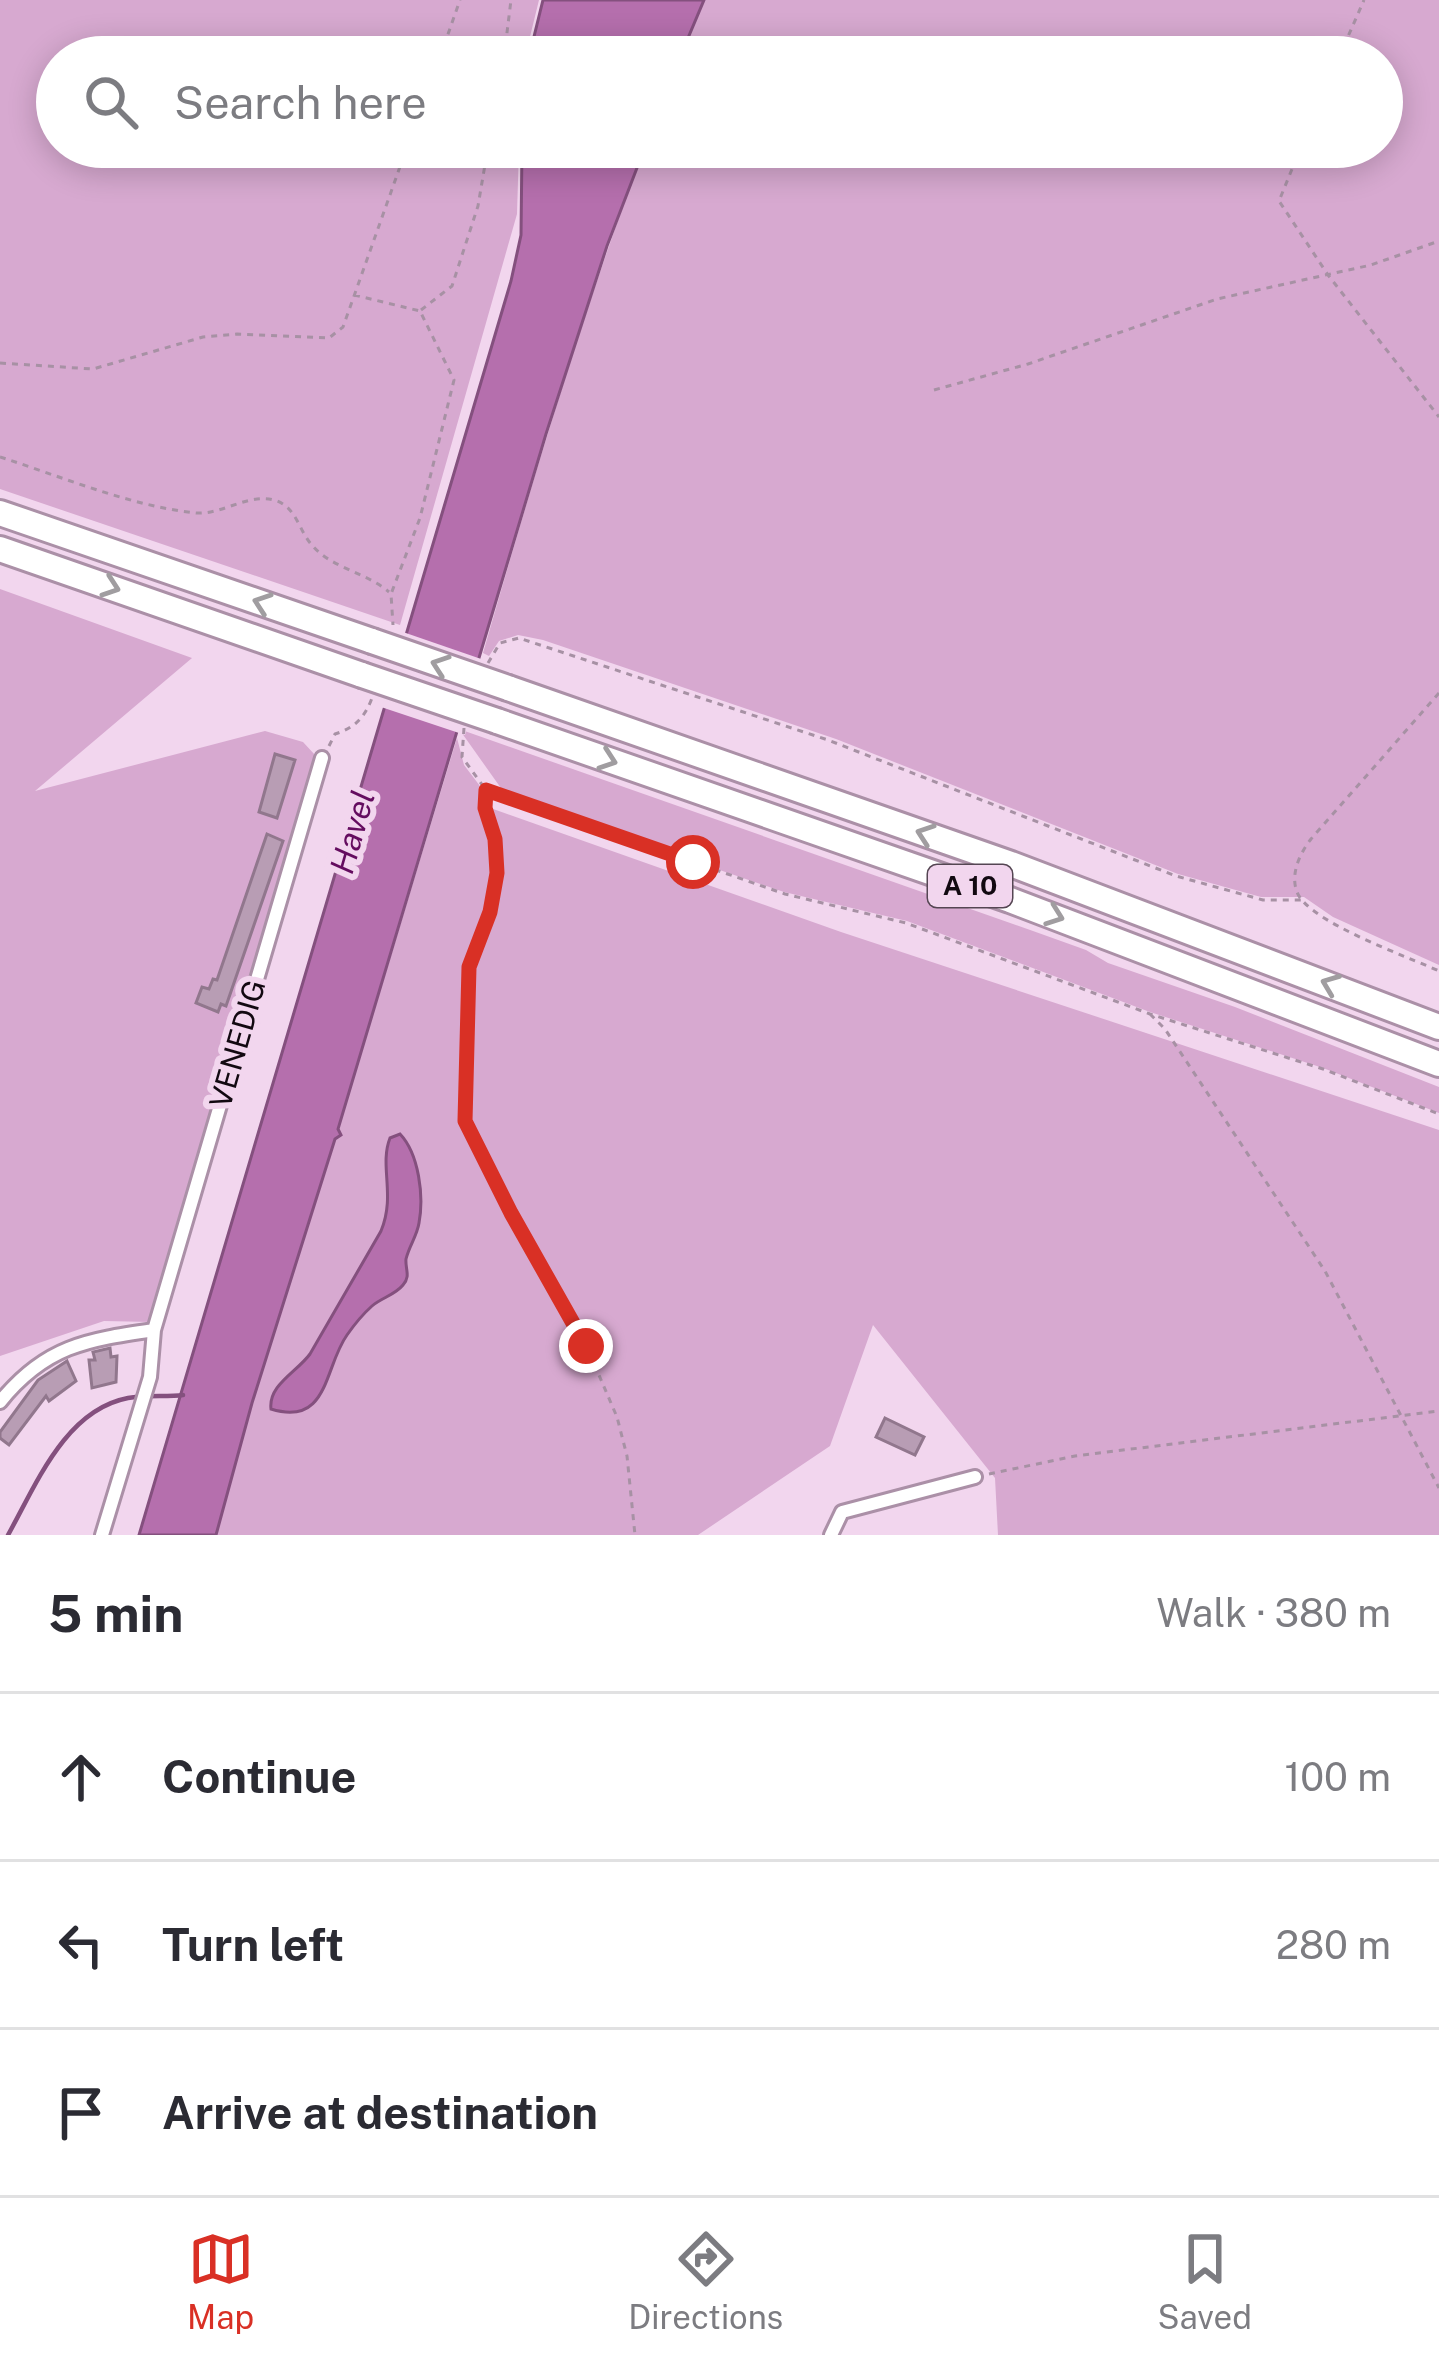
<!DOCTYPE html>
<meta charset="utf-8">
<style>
body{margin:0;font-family:"Public Sans",sans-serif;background:#f2f2f3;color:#2b2b33}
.stop{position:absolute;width:36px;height:36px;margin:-27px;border:9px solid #d93025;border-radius:50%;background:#fff}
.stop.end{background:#d93025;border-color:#fff;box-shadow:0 3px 12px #0008}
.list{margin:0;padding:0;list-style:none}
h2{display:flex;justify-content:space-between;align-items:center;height:156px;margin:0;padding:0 48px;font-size:51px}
h2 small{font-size:39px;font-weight:400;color:#7c7c81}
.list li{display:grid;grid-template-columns:78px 1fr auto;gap:36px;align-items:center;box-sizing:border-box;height:168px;padding:0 48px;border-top:3px solid #e1e1e2}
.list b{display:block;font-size:45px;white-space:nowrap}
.list em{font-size:39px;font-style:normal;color:#7c7c81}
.icon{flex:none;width:66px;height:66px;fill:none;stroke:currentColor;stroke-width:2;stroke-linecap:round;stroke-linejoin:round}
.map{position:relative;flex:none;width:1439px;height:1535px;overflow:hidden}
.search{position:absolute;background:#fff;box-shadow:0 6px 30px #0003;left:36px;right:36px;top:36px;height:132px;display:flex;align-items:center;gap:30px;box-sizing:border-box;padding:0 42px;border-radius:66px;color:#7c7c81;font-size:45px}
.sheet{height:660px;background:#fff}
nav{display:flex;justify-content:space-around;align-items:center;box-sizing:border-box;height:168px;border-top:3px solid #e1e1e2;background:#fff;font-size:33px;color:#7c7c81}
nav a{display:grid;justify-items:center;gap:6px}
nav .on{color:#d93025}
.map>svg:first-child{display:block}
.green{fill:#d7a9d0}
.water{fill:#b56fad;stroke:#84507e;stroke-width:3}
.pier{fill:#f2d6ee}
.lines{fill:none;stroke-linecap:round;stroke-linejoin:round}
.stream{stroke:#84507e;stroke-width:4.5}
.building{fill:#b89db4;stroke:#91778d;stroke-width:3}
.street-casing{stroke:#ab90a7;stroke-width:18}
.highway-casing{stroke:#ab90a7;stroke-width:30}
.path{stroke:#a791a4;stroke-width:3;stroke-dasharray:6 6;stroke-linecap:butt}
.street{stroke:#fff;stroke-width:12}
.highway{stroke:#fff;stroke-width:24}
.highway-bridge-casing{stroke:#ab90a7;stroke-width:30;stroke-linecap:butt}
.highway-bridge{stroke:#fff;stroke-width:24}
.oneway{stroke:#a09da0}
.route{stroke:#d93025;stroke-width:15}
.labels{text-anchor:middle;stroke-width:12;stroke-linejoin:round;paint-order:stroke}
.shield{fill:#f2d6ee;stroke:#554653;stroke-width:3}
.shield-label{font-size:27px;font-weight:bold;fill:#120911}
.street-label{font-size:30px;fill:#120911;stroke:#f2d6ee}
.water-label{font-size:33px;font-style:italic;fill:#640c5f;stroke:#f2d6ee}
</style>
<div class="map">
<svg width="1439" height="1535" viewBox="0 0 1439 1535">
<rect width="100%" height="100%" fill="#f2d6ee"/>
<path class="green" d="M0 0H539L525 57H57V147H519L517 214 400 625 0 489Z
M704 0H1439V965L1333 917 1304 897H1261L1178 874 836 739 543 640 518 635 499 641 489 656 483 653C532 483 582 313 645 147H1382V57H680Z
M0 589 192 658 35 791 265 731 303 742 315 755 152 1322 104 1321 0 1356Z
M459 729 1033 931 1086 950 1108 963 1235 1007 1439 1087V1113L1323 1068 1150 1012 907 921 784 892 586 824 503 791Z
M457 738 464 765 483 790 482 805 841 932 1439 1130V1535H998L995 1478 873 1325 830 1446 698 1535H216L251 1403 336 1138 341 1135 338 1130Z"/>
<path class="water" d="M543 0H704L680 57H529Z
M522 147H645L607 246 546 434 338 1129 341 1135 335 1139 252 1403 216 1535H139L511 281 521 235Z
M400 1134C419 1154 424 1196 419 1223 417 1236 409 1246 406 1259 405 1269 411 1276 403 1285 395 1295 381 1298 372 1306 363 1314 354 1325 347 1335 324 1367 329 1427 271 1409 268 1385 297 1372 310 1354L381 1231C396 1195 379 1166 390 1138Z"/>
<path class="pier" d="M400 631 487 661 465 735 378 706Z"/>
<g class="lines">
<path class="stream" d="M8 1535C36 1485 65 1410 128 1398 145 1395 168 1397 183 1395"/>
</g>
<path class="building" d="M275 754 295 760 277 818 259 812Z
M267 834 283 841 226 1006 221 1004 218 1012 196 1003 202 987 209 989 213 979 217 980Z
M110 1348 111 1357 117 1356 116 1382 92 1388 89 1360H95L93 1352Z
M67 1361 76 1381 49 1401 46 1396 9 1445 0 1438V1432L38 1380Z
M885 1418 924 1437 915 1455 876 1437Z"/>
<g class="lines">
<defs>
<path id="street" d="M0 1402C45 1346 86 1340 154 1330
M102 1535 150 1377 154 1330 322 758
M831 1535 842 1512 975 1477"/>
<path id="highway" d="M0 513 372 641
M0 549 362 675
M508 688 1011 864 1439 1027
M497 721 1010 900 1439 1064"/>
</defs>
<use href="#street" class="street-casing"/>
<use href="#highway" class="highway-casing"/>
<path class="path" d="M440 57 460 0
M504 57 511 0
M1339 57 1364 0
M1301 147 1279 201 1328 275 1439 417
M354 295 420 311 454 380 420 518 391 594 393 625
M421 310 452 286 478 206 488 147
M0 363 93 369 203 337 237 334 329 338 343 327 407 147
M934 390 1028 364 1217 299 1371 265 1439 241
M0 457C63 477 130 506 196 513 223 515 251 491 277 501 296 508 299 530 311 544 330 568 366 572 389 592
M488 663 500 643 519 638 828 740 1176 876 1263 900H1301
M1439 693 1311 839C1300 853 1290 874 1297 892 1308 922 1409 957 1439 971
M464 728 462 757 486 790 785 894 906 923 1150 1014 1323 1069 1439 1114
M329 746 335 734C355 728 365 717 372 698
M486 791 485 808 495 839 497 873 490 912 469 967 465 1121 511 1213 586 1345 617 1417 627 1456 635 1535
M1150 1014 1165 1029 1325 1271 1439 1488
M989 1474 1075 1456 1439 1411"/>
<use href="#street" class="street"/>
<use href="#highway" class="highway"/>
<defs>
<path id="highway-bridge" d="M372 641 508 688
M362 675 497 721"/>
</defs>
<use href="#highway-bridge" class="highway-bridge-casing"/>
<use href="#highway-bridge" class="highway-bridge"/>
</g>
<defs><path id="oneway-chevron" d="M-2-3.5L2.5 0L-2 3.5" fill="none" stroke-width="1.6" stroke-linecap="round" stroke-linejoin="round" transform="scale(3)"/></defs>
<g class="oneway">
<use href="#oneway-chevron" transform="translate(111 587) rotate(19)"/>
<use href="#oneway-chevron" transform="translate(262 603) rotate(-161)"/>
<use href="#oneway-chevron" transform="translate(440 665) rotate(-161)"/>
<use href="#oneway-chevron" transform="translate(608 760) rotate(19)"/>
<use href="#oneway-chevron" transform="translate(925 834) rotate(-161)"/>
<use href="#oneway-chevron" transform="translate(1055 916) rotate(20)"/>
<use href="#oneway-chevron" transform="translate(1330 984) rotate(-159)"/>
</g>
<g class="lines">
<path class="route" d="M586 1346 511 1213 465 1121 469 967 490 912 497 873 495 839 485 808 486 790 693 862"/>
</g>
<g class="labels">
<rect class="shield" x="928" y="865" width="84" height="42" rx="9"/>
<g class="shield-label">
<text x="970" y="895">A 10</text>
</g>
<g class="street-label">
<text transform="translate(238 1044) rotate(-74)" y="10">VENEDIG</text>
</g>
<g class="water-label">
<text transform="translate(352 832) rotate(-74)" y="12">Havel</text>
</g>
</g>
</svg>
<div class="stop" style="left:693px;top:862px"></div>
<div class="stop end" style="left:586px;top:1346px"></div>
<div class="search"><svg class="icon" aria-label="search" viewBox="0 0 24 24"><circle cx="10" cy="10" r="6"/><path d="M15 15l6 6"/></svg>Search here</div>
</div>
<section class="sheet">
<h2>5 min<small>Walk · 380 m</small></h2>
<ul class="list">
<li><svg class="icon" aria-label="ahead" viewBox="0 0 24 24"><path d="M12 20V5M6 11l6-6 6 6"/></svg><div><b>Continue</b></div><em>100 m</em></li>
<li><svg class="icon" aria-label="left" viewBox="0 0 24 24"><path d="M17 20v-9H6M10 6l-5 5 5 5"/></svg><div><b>Turn left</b></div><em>280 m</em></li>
<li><svg class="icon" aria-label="arrive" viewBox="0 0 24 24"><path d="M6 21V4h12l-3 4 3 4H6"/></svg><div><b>Arrive at destination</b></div></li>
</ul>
</section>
<nav>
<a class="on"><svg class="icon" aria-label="map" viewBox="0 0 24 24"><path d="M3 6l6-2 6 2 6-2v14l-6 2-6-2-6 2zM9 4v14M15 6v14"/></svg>Map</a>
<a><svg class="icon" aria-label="directions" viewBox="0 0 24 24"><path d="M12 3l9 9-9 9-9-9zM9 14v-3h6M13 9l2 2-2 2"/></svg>Directions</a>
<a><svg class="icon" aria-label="saved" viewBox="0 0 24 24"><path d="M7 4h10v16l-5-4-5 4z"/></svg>Saved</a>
</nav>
